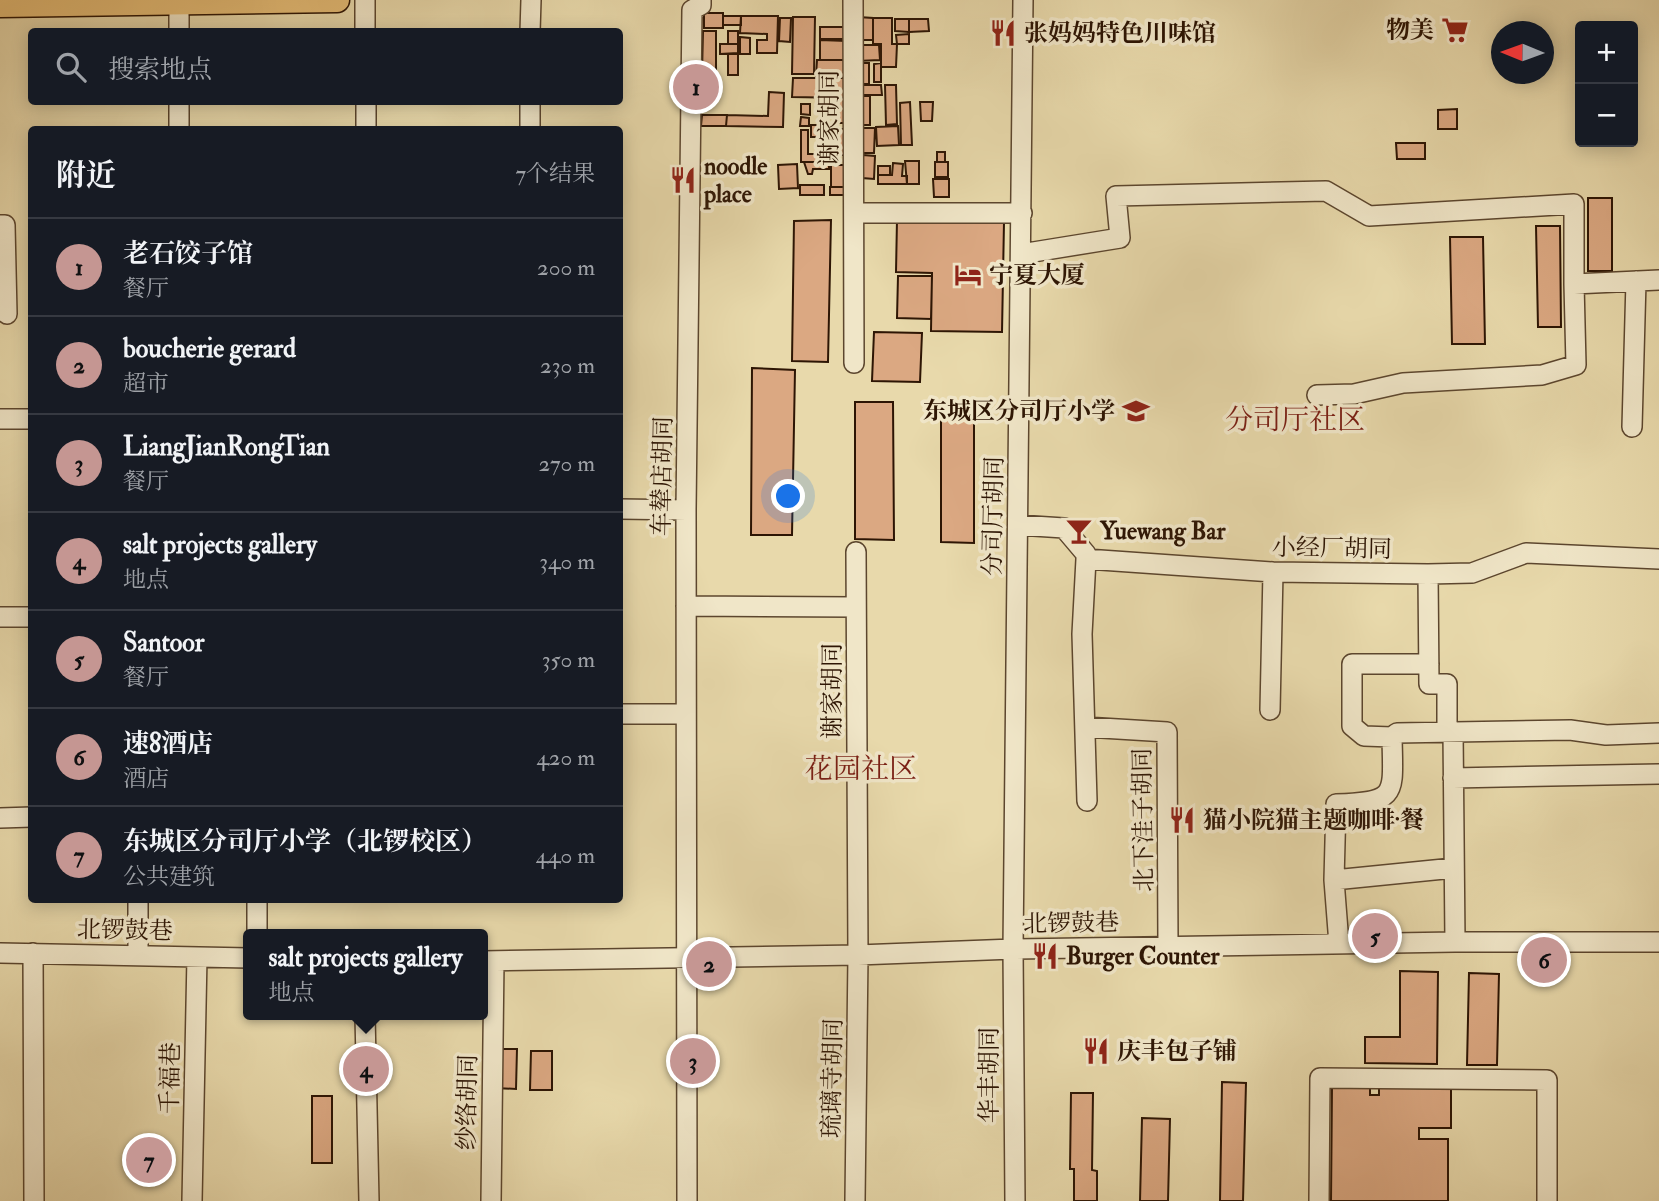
<!DOCTYPE html>
<html lang="zh">
<meta charset="utf-8">
<style>
body{margin:0;font-family:"IM FELL Double Pica","Noto Serif SC",serif;background:#20242c;color:#f1f3f6}
.controls{position:absolute;right:21px;top:21px;display:grid;overflow:hidden;border-radius:7px;box-shadow:0 4px 18px #0003}
.controls button{width:63px;height:63px;display:grid;place-items:center;padding:0;border:0;border-bottom:2px solid #363941;background:#171b24;color:#f1f3f6;font:35px sans-serif}
.compass{position:absolute;left:1491px;top:21px;width:63px;height:63px;border-radius:50%;background:#171b24;box-shadow:0 4px 18px #0003;rotate:271deg}
.you{position:absolute;left:789px;top:497px;width:24px;height:24px;margin:-18px;border:5px solid #fff;border-radius:50%;background:#1a73e8;box-shadow:0 0 0 10px #1a73e833}
.badge{display:grid;place-items:center;width:46px;height:46px;border-radius:50%;background:#c59692;color:#111;font-size:23px;font-weight:700}
.pin{position:absolute;translate:-50% -50%;border:4px solid #fff;box-shadow:0 2px 7px #0006}
.popup{position:absolute;left:243px;top:929px;width:245px;height:91px;box-sizing:border-box;display:grid;place-content:center;border-radius:7px;background:#171b24;filter:drop-shadow(0 2px 5px #0005);font-size:23px;white-space:nowrap;color:#9ea1a6}
.popup b{font-size:26px;color:#f1f3f6}
.popup::after{content:'';position:absolute;left:50%;top:100%;margin-left:-14px;border:14px solid transparent;border-top-color:#171b24}
.list{margin:0;padding:0;list-style:none}
h2{display:flex;justify-content:space-between;align-items:center;height:91px;margin:0;padding:0 28px;font-size:30px}
h2 small{font-size:23px;font-weight:400;color:#9ea1a6}
.list li{display:grid;grid-template-columns:46px 1fr auto;gap:21px;align-items:center;box-sizing:border-box;height:98px;padding:0 28px;border-top:2px solid #363941}
.list b{display:block;font-size:26px;white-space:nowrap}
.list p{margin:0;font-size:23px;white-space:nowrap;color:#9ea1a6}
.list em{font-size:23px;font-style:normal;color:#9ea1a6}
.icon{flex:none;width:38px;height:38px;fill:none;stroke:currentColor;stroke-width:2;stroke-linecap:round;stroke-linejoin:round}
.map{position:relative;flex:none;width:1659px;height:1201px;overflow:hidden}
.search{position:absolute;background:#171b24;box-shadow:0 4px 18px #0003;left:28px;top:28px;width:595px;height:77px;display:flex;align-items:center;gap:18px;box-sizing:border-box;padding:0 24px;border-radius:7px;color:#9ea1a6;font-size:26px}
.panel{position:absolute;background:#171b24;box-shadow:0 4px 18px #0003;left:28px;top:126px;width:595px;height:777px;border-radius:7px}
.map>svg:first-child{display:block}
.building{fill:#dba882;stroke:#2d1504;stroke-width:2}
.lines{fill:none;stroke-linecap:round;stroke-linejoin:round}
.minor-casing{stroke:#5c462e;stroke-width:22}
.major-casing{stroke:#2d1504;stroke-width:27}
.minor{stroke:#f0e6c8;stroke-width:19}
.major{stroke:#e4bc76;stroke-width:24}
.labels{text-anchor:middle;stroke-width:7;stroke-linejoin:round;paint-order:stroke}
.poi-label{font-size:24px;font-weight:bold;fill:#2d1504;stroke:#f0e6c8;text-anchor:start}
.street-label{font-size:24px;fill:#2d1504;stroke:#f0e6c8}
.quarter-label{font-size:28px;fill:#7a1f14;stroke:#f0e6c8}
</style>
<div class="map">
<svg width="1659" height="1201" viewBox="0 0 1659 1201">
<rect width="100%" height="100%" fill="#e8d9ab"/>
<filter id="stains"><feTurbulence type="fractalNoise" baseFrequency=".00286" numOctaves="4"/><feColorMatrix values="0 0 0 0 .2 0 0 0 0 .09 0 0 0 0 .02 0 0 0 .5 -.17"/></filter>
<radialGradient id="worn" r=".72"><stop offset=".6" stop-color="#630" stop-opacity="0"/><stop offset="1" stop-color="#630" stop-opacity=".3"/></radialGradient>
<path class="building" d="M704 13H723V28H704Z
M723 16H741V25H723Z
M741 16H778L777 53H757V40H767V34L740 33Z
M793 17H815L814 74H792Z
M858 17 873 18V40H857Z
M780 18H791L790 42 779 41Z
M873 18H892V44H897L896 67H881V44H873Z
M895 19H909V32L895 31Z
M909 19H928L929 31 909 32Z
M820 27H847L848 39H820Z
M703 31H716V73L702 72Z
M728 31H738V44H728Z
M909 34V44H897L896 35Z
M740 37 750 38V54H740Z
M820 40 847 41V60H820Z
M720 44H738V53L720 54Z
M857 45H879L880 60 857 61Z
M728 54H738V75H728Z
M817 60H846V76H816Z
M859 63H869V84H859Z
M881 63V82H874V64Z
M793 78H847V98L792 97Z
M702 80H710V101H702Z
M858 85H881L882 95H858Z
M885 85H896L897 124 886 125Z
M769 92 784 93 783 127 726 126 727 115 768 116Z
M860 96H870V125H860Z
M833 98H847V123H833Z
M910 102 912 145H901L900 103Z
M920 102H933L932 121H921Z
M801 104H810V115L801 114Z
M1457 109V129H1438V110Z
M702 115H727L726 126H701Z
M801 117 809 118V126H800Z
M811 125H818V137H811Z
M818 125 833 126V138L818 137Z
M898 126 899 145 877 146 876 127Z
M862 128H875L874 153H862Z
M837 129H849V155H835Z
M801 130H808V154H831V162H801Z
M1396 143H1425V159H1397Z
M937 152H945V162H937Z
M863 155 875 156 874 179 862 178Z
M905 161H919V184H907Z
M804 162H829V169H813L812 174H808Z
M935 162H948V177H935Z
M893 163 903 164 902 176H907V184H878V175H892Z
M797 164 798 188 779 189 778 165Z
M831 165H848V187H831Z
M878 166H890V175H878Z
M933 179H949V197H934Z
M800 185H824V195H800Z
M830 187H849V195H830Z
M1588 198H1612V271H1588Z
M831 220 828 362 792 361 794 221Z
M897 220 1004 222 1002 332 931 331 932 273 896 272Z
M1536 226H1560L1561 327H1538Z
M1450 237H1483L1485 344H1452Z
M898 276H932L931 319 897 318Z
M874 332 922 333 920 382 872 381Z
M752 368 795 370 792 535H751Z
M855 402H893L894 540 855 539Z
M974 403V543L941 542V404Z
M1400 971 1438 972 1437 1064 1365 1063V1037H1400Z
M1469 973 1499 974 1497 1065H1467Z
M496 1049H517L516 1089 495 1088Z
M531 1051H552V1090H530Z
M1222 1082 1246 1083 1243 1201H1220Z
M1332 1087 1370 1088V1095H1379V1087L1451 1088V1128H1419V1139H1448V1201H1331Z
M1071 1093H1093L1092 1170 1097 1171V1201H1074V1169H1070Z
M312 1096H332V1163H312Z
M1142 1118 1170 1119 1168 1201H1140Z"/>
<g class="lines">
<defs>
<path id="minor" d="M365 0V32
M853 0 854 363
M179 32V2
M530 32 531 0
M366 102V130
M179 130V102
M530 130V102
M854 213H1022
M0 225H5L7 314
M1021 254 1120 238 1116 196 1326 191 1369 216 1574 204V284L1659 280
M1317 395 1354 394 1403 383 1542 375 1576 365 1574 284
M0 419H32
M1632 427 1636 281
M620 509 686 510
M1018 525 1064 528 1086 554V559L1273 572 1428 574 1472 573 1526 553 1659 559
M1086 559 1082 634 1087 801
M1428 574 1429 684H1447V731
M686 606 855 607
M0 617H32
M1270 710 1273 572
M620 714H686
M1085 727 1167 732 1168 946
M1453 731 1455 942
M1392 737 1364 736 1352 726V664H1429
M1453 778 1659 774
M0 818 32 817
M1334 880 1336 804C1399 802 1393 795 1392 737L1397 733 1570 730 1606 735 1659 733
M138 900V955
M257 900V934
M1339 944 1334 880 1454 868
M0 953 249 958
M33 953 34 1201
M483 961 858 955 1013 949 1455 942H1659
M365 1015 369 1201
M192 1201 197 957
M491 1201 494 961
M687 1201 686 510 692 10 701 5V0
M855 1201 858 955 856 552
M1015 1201 1013 949 1023 0
M1319 1201 1320 1078 1547 1080V1201"/>
<path id="major" d="M0 5 337 0"/>
</defs>
<use href="#minor" class="minor-casing"/>
<use href="#major" class="major-casing"/>
<use href="#minor" class="minor"/>
<use href="#major" class="major"/>
</g>
<defs>
<symbol id="supermarket-bare" viewBox="-9 -9 18 18"><path d="M-6-5.5h2.5l.6 2H6L4.5 2H-2.5L-4.4-4H-6ZM-1.5 3.2a1.3 1.3 0 1 0 .1 0ZM3 3.2a1.3 1.3 0 1 0 .1 0Z" fill="#8f2418" stroke="#f0e6c8" stroke-width="2.5" paint-order="stroke"/></symbol>
<symbol id="restaurant-bare" viewBox="-9 -9 18 18"><path d="M-5-6h1v4h1v-4h1v4h1v-4h1v5L-1.5 .5V6h-2V.5L-5-1ZM5-6V6H3V1.5H1.5Q1.5-4 5-6Z" fill="#8f2418" stroke="#f0e6c8" stroke-width="2.5" paint-order="stroke"/></symbol>
<symbol id="hotel-bare" viewBox="-9 -9 18 18"><path d="M-6-4.5h1.5V1H6V5H4.5V3h-9V5H-6ZM-4 0a1.8 1.8 0 1 1 3.6 0ZM.5 0V-2.5h3Q6-2.5 6 0Z" fill="#8f2418" stroke="#f0e6c8" stroke-width="2.5" paint-order="stroke"/></symbol>
<symbol id="school-bare" viewBox="-9 -9 18 18"><path d="M0-5L7-2L0 1L-7-2ZM-4 1L0 2.5L4 1V4Q0 6-4 4Z" fill="#8f2418" stroke="#f0e6c8" stroke-width="2.5" paint-order="stroke"/></symbol>
<symbol id="bar-bare" viewBox="-9 -9 18 18"><path d="M-6-5H6L.8 .8V4.5H3.5V6h-7V4.5H-.8V.8Z" fill="#8f2418" stroke="#f0e6c8" stroke-width="2.5" paint-order="stroke"/></symbol>
</defs>
<g fill-rule="evenodd">
<use href="#supermarket-bare" x="1436" y="11" width="38" height="38"/>
<use href="#restaurant-bare" x="984" y="14" width="38" height="38"/>
<use href="#restaurant-bare" x="664" y="161" width="38" height="38"/>
<use href="#hotel-bare" x="949" y="256" width="38" height="38"/>
<use href="#school-bare" x="1117" y="392" width="38" height="38"/>
<use href="#bar-bare" x="1060" y="512" width="38" height="38"/>
<use href="#restaurant-bare" x="1163" y="801" width="38" height="38"/>
<use href="#restaurant-bare" x="1026" y="937" width="38" height="38"/>
<use href="#restaurant-bare" x="1077" y="1032" width="38" height="38"/>
</g>
<g class="labels">
<g class="poi-label">
<text x="1434" y="38" text-anchor="end">物美</text>
<text x="1024" y="41">张妈妈特色川味馆</text>
<text x="704" y="174">noodle<tspan x="704" dy="28">place</tspan></text>
<text x="989" y="283">宁夏大厦</text>
<text x="1115" y="419" text-anchor="end">东城区分司厅小学</text>
<text x="1100" y="539">Yuewang Bar</text>
<text x="1203" y="828">猫小院猫主题咖啡·餐</text>
<text x="1066" y="964">Burger Counter</text>
<text x="1117" y="1059">庆丰包子铺</text>
</g>
<g class="street-label">
<text transform="translate(829 118) rotate(-90)" y="8">谢家胡同</text>
<text transform="translate(662 476) rotate(-89)" y="8">车辇店胡同</text>
<text transform="translate(993 516) rotate(-89)" y="8">分司厅胡同</text>
<text transform="translate(1332 548) rotate(1)" y="8">小经厂胡同</text>
<text transform="translate(832 691) rotate(-90)" y="8">谢家胡同</text>
<text transform="translate(1143 820) rotate(-91)" y="8">北下洼子胡同</text>
<text transform="translate(1071 923) rotate(-1)" y="8">北锣鼓巷</text>
<text transform="translate(125 930) rotate(1)" y="8">北锣鼓巷</text>
<text transform="translate(989 1075) rotate(-90)" y="8">华丰胡同</text>
<text transform="translate(170 1078) rotate(-89)" y="8">千福巷</text>
<text transform="translate(832 1078) rotate(-89)" y="8">琉璃寺胡同</text>
<text transform="translate(467 1102) rotate(-89)" y="8">纱络胡同</text>
</g>
<g class="quarter-label">
<text x="1295" y="429">分司厅社区</text>
<text x="861" y="778">花园社区</text>
</g>
</g>
<rect width="100%" height="100%" filter="url(#stains)"/>
<rect width="100%" height="100%" fill="url(#worn)"/>
</svg>
<div class="controls">
<button>+</button>
<button>−</button>
</div>
<svg class="compass" viewBox="-18 -18 36 36"><path d="M0-13l5 13h-10z" fill="#e53935"/><path d="M0 13l5-13h-10z" fill="#9ea1a6"/></svg>
<div class="you"></div>
<div class="pin badge" style="left:696px;top:87px">1</div>
<div class="pin badge" style="left:709px;top:964px">2</div>
<div class="pin badge" style="left:693px;top:1061px">3</div>
<div class="pin badge" style="left:366px;top:1069px">4</div>
<div class="popup"><b>salt projects gallery</b>地点</div>
<div class="pin badge" style="left:1375px;top:936px">5</div>
<div class="pin badge" style="left:1544px;top:960px">6</div>
<div class="pin badge" style="left:149px;top:1160px">7</div>
<div class="search"><svg class="icon" aria-label="search" viewBox="0 0 24 24"><circle cx="10" cy="10" r="6"/><path d="M15 15l6 6"/></svg>搜索地点</div>
<section class="panel">
<h2>附近<small>7个结果</small></h2>
<ul class="list">
<li><span class="badge">1</span><div><b>老石饺子馆</b><p>餐厅</p></div><em>200 m</em></li>
<li><span class="badge">2</span><div><b>boucherie gerard</b><p>超市</p></div><em>230 m</em></li>
<li><span class="badge">3</span><div><b>LiangJianRongTian</b><p>餐厅</p></div><em>270 m</em></li>
<li><span class="badge">4</span><div><b>salt projects gallery</b><p>地点</p></div><em>340 m</em></li>
<li><span class="badge">5</span><div><b>Santoor</b><p>餐厅</p></div><em>350 m</em></li>
<li><span class="badge">6</span><div><b>速8酒店</b><p>酒店</p></div><em>420 m</em></li>
<li><span class="badge">7</span><div><b>东城区分司厅小学（北锣校区）</b><p>公共建筑</p></div><em>440 m</em></li>
</ul>
</section>
</div>
